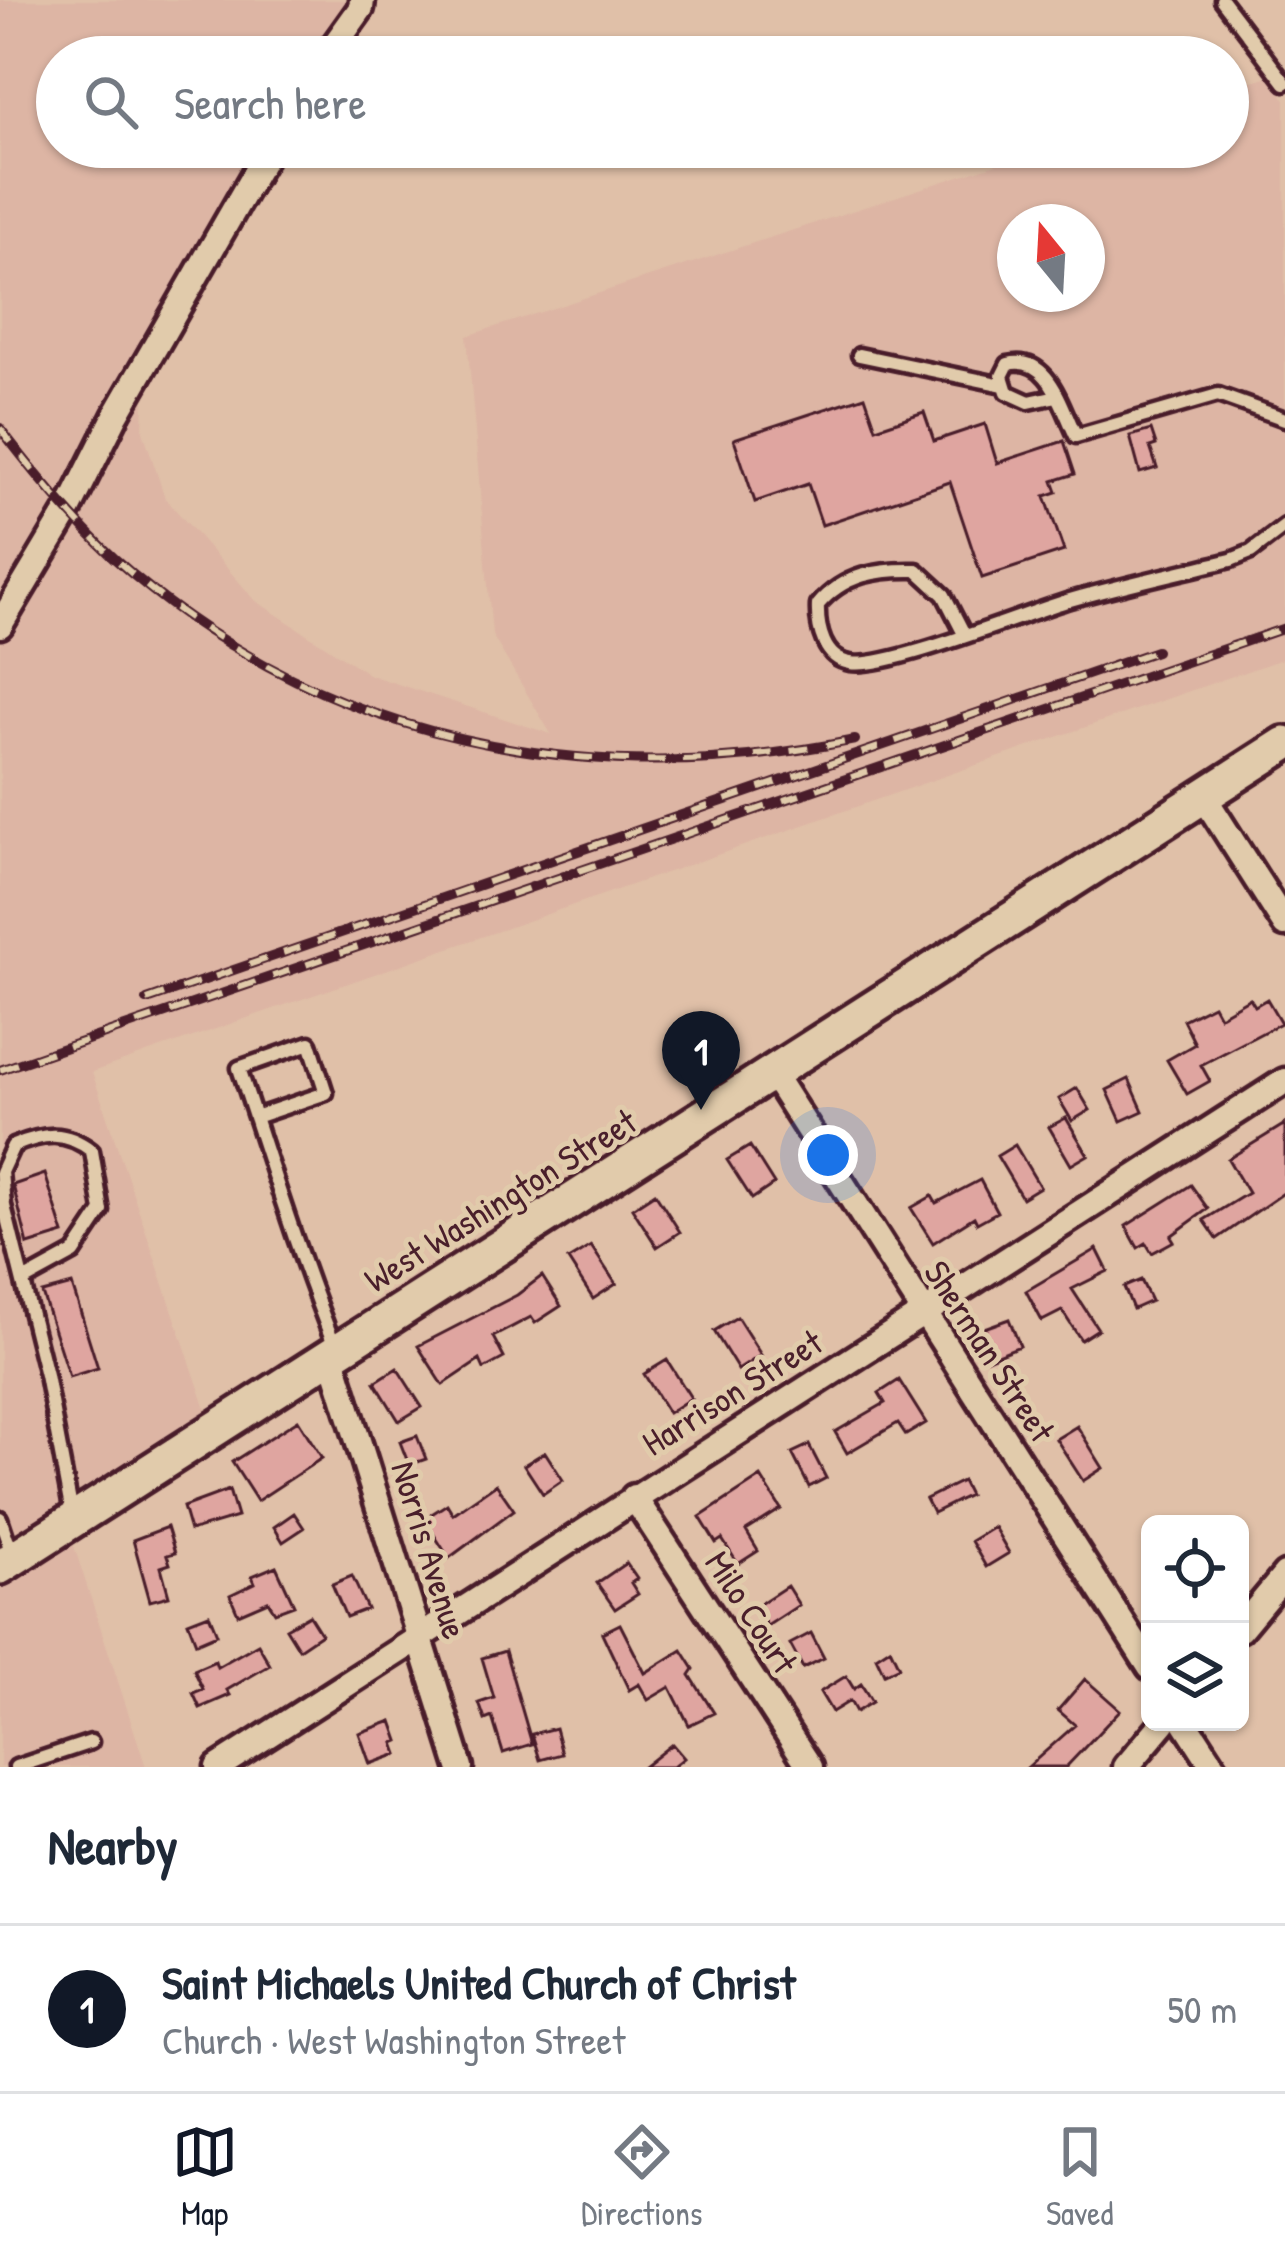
<!DOCTYPE html>
<meta charset="utf-8">
<style>
body{margin:0;font-family:"Patrick Hand",sans-serif;background:#f2f2f3;color:#1f2937}
.controls{position:absolute;right:36px;bottom:36px;display:grid;overflow:hidden;border-radius:18px;box-shadow:0 3px 9px #0004}
.controls button{width:108px;height:108px;display:grid;place-items:center;padding:0;border:0;border-bottom:3px solid #e0e1e3;background:#fff;color:#1f2937;font:60px sans-serif}
.compass{position:absolute;left:997px;top:204px;width:108px;height:108px;border-radius:50%;background:#fff;box-shadow:0 3px 9px #0004;rotate:342deg}
.you{position:absolute;left:828px;top:1155px;width:42px;height:42px;margin:-30px;border:9px solid #fff;border-radius:50%;background:#1a73e8;box-shadow:0 0 0 18px #1a73e833}
.badge{display:grid;place-items:center;width:78px;height:78px;border-radius:50%;background:#111827;color:#fff;font-size:39px;font-weight:700}
.pin{position:absolute;translate:-50% -99px;filter:drop-shadow(0 3px 6px #0008)}
.pin::after{content:'';position:absolute;top:63px;width:42px;height:36px;background:inherit;clip-path:polygon(0 0,100% 0,50% 100%)}
.list{margin:0;padding:0;list-style:none}
h2{display:flex;justify-content:space-between;align-items:center;height:156px;margin:0;padding:0 48px;font-size:51px}
h2 small{font-size:39px;font-weight:400;color:#747a83}
.list li{display:grid;grid-template-columns:78px 1fr auto;gap:36px;align-items:center;box-sizing:border-box;height:168px;padding:0 48px;border-top:3px solid #e0e1e3}
.list b{display:block;font-size:45px;white-space:nowrap}
.list p{margin:0;font-size:39px;white-space:nowrap;color:#747a83}
.list em{font-size:39px;font-style:normal;color:#747a83}
.icon{flex:none;width:66px;height:66px;fill:none;stroke:currentColor;stroke-width:2;stroke-linecap:round;stroke-linejoin:round}
.map{position:relative;flex:none;width:1285px;height:1767px;overflow:hidden}
.search{position:absolute;background:#fff;box-shadow:0 3px 9px #0004;left:36px;right:36px;top:36px;height:132px;display:flex;align-items:center;gap:30px;box-sizing:border-box;padding:0 42px;border-radius:66px;color:#747a83;font-size:45px}
.sheet{height:324px;background:#fff}
nav{display:flex;justify-content:space-around;align-items:center;box-sizing:border-box;height:168px;border-top:3px solid #e0e1e3;background:#fff;font-size:33px;color:#747a83}
nav a{display:grid;justify-items:center;gap:6px}
nav .on{color:#111827}
.map>svg:first-child{display:block}
.built{fill:#ddb5a4;fill-rule:evenodd}
.building{fill:#dfa5a0;stroke:#4a1f2b;stroke-width:3}
.lines{fill:none;stroke-linecap:round;stroke-linejoin:round}
.service-casing{stroke:#4a1f2b;stroke-width:21}
.minor-casing{stroke:#4a1f2b;stroke-width:33}
.secondary-casing{stroke:#4a1f2b;stroke-width:42}
.service{stroke:#e1cbab;stroke-width:12}
.minor{stroke:#e1cbab;stroke-width:24}
.secondary{stroke:#e1cbab;stroke-width:33}
.rail-casing{stroke:#4a1f2b;stroke-width:10}
.rail{stroke:#e1cbab;stroke-width:6;stroke-dasharray:18;stroke-linecap:butt}
.labels{text-anchor:middle;stroke-width:10;stroke-linejoin:round;paint-order:stroke}
.street-label{font-size:36px;fill:#4a1f2b;stroke:#e1cbab}
</style>
<div class="map">
<svg width="1285" height="1767" viewBox="0 0 1285 1767">
<rect width="100%" height="100%" fill="#e0c0a8"/>
<filter id="ink" filterUnits="userSpaceOnUse"><feTurbulence type="fractalNoise" baseFrequency=".00833" numOctaves="2"/><feDisplacementMap in="SourceGraphic" scale="24" xChannelSelector="R" yChannelSelector="G"/><feConvolveMatrix kernelMatrix="1 2 1 2 8 2 1 2 1" color-interpolation-filters="sRGB"/></filter>
<g filter="url(#ink)">
<path class="built" d="M0 0H372L337 57H57V147H282L145 371 143 431 165 498 256 601 370 675 551 734 492 635 467 336 1049 147H1228V89L1272 75 1285 100V658L92 1072 211 1424 0 1556ZM1015 222H1087V294H1015Z
M72 1540 146 1767H0V1586Z"/>
<path class="building" d="M865 396 876 428 924 412 934 441 985 424 997 463 1064 441 1075 474 1053 481 1057 492 1045 496 1064 551 982 578 950 482 822 525 808 484 755 502 734 439Z
M1151 430 1156 445 1150 447 1157 468 1140 473 1130 436Z
M1250 998 1255 1006 1267 999 1281 1023 1201 1065 1210 1081 1187 1094 1167 1060 1195 1044 1183 1020 1213 1005 1219 1016Z
M1129 1079 1143 1111 1121 1121 1107 1090Z
M1077 1088 1090 1110 1072 1121 1059 1099Z
M1066 1118 1088 1155 1071 1165 1049 1127Z
M1285 1124V1192L1217 1239 1204 1220 1248 1193 1228 1159Z
M1015 1145 1040 1187 1022 1198 997 1156Z
M750 1146 774 1184 752 1199 727 1160Z
M45 1174 64 1234 28 1245 13 1185Z
M980 1180 997 1212 977 1223 974 1217 933 1243 911 1208 932 1196 936 1203Z
M1191 1185 1208 1209 1171 1236 1174 1241 1152 1253 1146 1243 1138 1248 1126 1226Z
M655 1193 680 1232 657 1247 632 1208Z
M591 1246 616 1284 593 1299 568 1260Z
M1097 1249 1108 1271 1072 1289 1098 1329 1081 1340 1062 1311 1042 1321 1026 1291Z
M542 1276 561 1306 535 1323 531 1317 493 1337 504 1358 484 1369 480 1360 443 1385 418 1346 517 1295Z
M1141 1280 1151 1301 1133 1309 1124 1287Z
M72 1285 98 1368 69 1377 42 1293Z
M737 1317 761 1355 738 1370 714 1331Z
M1009 1319 1020 1346 987 1359 976 1331Z
M667 1360 691 1398 668 1413 644 1374Z
M397 1368 422 1407 399 1421 375 1382Z
M899 1380 926 1423 906 1435 898 1423 847 1453 835 1432 885 1403 879 1393Z
M298 1420 322 1458 257 1501 232 1462Z
M1077 1426 1103 1468 1083 1481 1056 1439Z
M417 1436 426 1459 409 1465 400 1442Z
M809 1445 826 1478 809 1487 792 1453Z
M545 1452 563 1480 543 1494 524 1465Z
M761 1477 781 1509 746 1531 758 1551 738 1564 722 1539 716 1543 700 1517Z
M962 1481 969 1495 933 1513 926 1499Z
M496 1484 514 1510 449 1558 424 1519 447 1504 453 1514Z
M229 1490 237 1517 190 1531 183 1507Z
M294 1513 304 1528 283 1542 274 1527Z
M167 1527 175 1553 167 1555 170 1564 161 1567 169 1596 150 1601 133 1540Z
M994 1527 1009 1553 986 1567 971 1541Z
M626 1563 637 1579 631 1583 638 1594 615 1609 597 1583Z
M276 1566 294 1605 275 1612 268 1601 238 1614 230 1595 255 1583 252 1576Z
M352 1576 367 1609 346 1617 332 1584Z
M787 1586 799 1605 767 1626 755 1607Z
M209 1614 217 1634 196 1643 188 1622Z
M309 1615 321 1634 299 1649 286 1628Z
M620 1624 645 1673 682 1650 694 1669 690 1675 714 1713 689 1725 670 1687 648 1700 639 1684 629 1690 602 1633Z
M811 1633 824 1658 803 1668 790 1644Z
M258 1644 270 1665 227 1690 230 1695 200 1708 193 1693 203 1689 194 1670 215 1661 217 1667Z
M890 1648 899 1667 884 1674 876 1657Z
M505 1651 532 1744 503 1753 492 1717 485 1720 479 1703 494 1698 482 1658Z
M846 1676 854 1689 861 1684 872 1702 856 1712 850 1701 832 1712 820 1692Z
M1085 1679 1120 1710 1066 1767H1028L1075 1725 1058 1710Z
M392 1721 399 1741 394 1743 398 1754 370 1764 359 1733Z
M555 1728 562 1754 540 1760 532 1734Z
M672 1744 684 1758 673 1767H643Z"/>
<g class="lines">
<defs>
<path id="service" d="M1222 0 1285 83
M859 355 1003 385
M1057 396 1029 402 1007 392 1002 376 1008 364C1049 354 1061 406 1076 436L1218 395 1285 419
M964 634 944 595 917 570C878 569 844 574 818 605 817 628 824 659 850 663 886 670 1026 613 1070 600 1123 585 1178 573 1231 560L1251 552 1285 526
M255 1117 326 1093 310 1043 239 1068C270 1162 299 1257 336 1349
M23 1281 74 1253 102 1211 92 1151C65 1130 44 1133 13 1146L1 1172 4 1206 46 1375 73 1519
M0 1518 13 1557
M16 1767 91 1742"/>
<path id="minor" d="M326 57 361 8 362 0
M0 625 68 511 116 415 270 147
M1204 797 1285 924
M772 1073 1150 1667
M331 1354 460 1767
M634 1497 810 1767
M1240 1629 1285 1575
M1185 1722 1214 1767
M218 1767 1285 1081
M1126 1767 1164 1722"/>
<path id="secondary" d="M0 1567 1285 744"/>
</defs>
<use href="#service" class="service-casing"/>
<use href="#minor" class="minor-casing"/>
<use href="#secondary" class="secondary-casing"/>
<use href="#service" class="service"/>
<use href="#minor" class="minor"/>
<use href="#secondary" class="secondary"/>
<defs>
<path id="rail" d="M0 428C35 474 72 519 114 558 320 743 589 794 855 740
M147 1000 1156 651
M0 1070 1285 628"/>
</defs>
<use href="#rail" class="rail-casing"/>
<use href="#rail" class="rail"/>
</g>
</g>
<g class="labels">
<g class="street-label">
<text transform="translate(500 1200) rotate(-32)" y="13">West Washington Street</text>
<text transform="translate(990 1351) rotate(57)" y="13">Sherman Street</text>
<text transform="translate(732 1392) rotate(-32)" y="13">Harrison Street</text>
<text transform="translate(430 1550) rotate(73)" y="13">Norris Avenue</text>
<text transform="translate(752 1612) rotate(57)" y="13">Milo Court</text>
</g>
</g>
</svg>
<div class="controls">
<button><svg class="icon" aria-label="locate" viewBox="0 0 24 24"><circle cx="12" cy="12" r="6"/><path d="M12 2v4M12 18v4M2 12h4M18 12h4"/></svg></button>
<button><svg class="icon" aria-label="layers" viewBox="0 0 24 24"><path d="M12 4l9 5-9 5-9-5zM3 14l9 5 9-5"/></svg></button>
</div>
<svg class="compass" viewBox="-18 -18 36 36"><path d="M0-13l5 13h-10z" fill="#e53935"/><path d="M0 13l5-13h-10z" fill="#747a83"/></svg>
<div class="you"></div>
<div class="pin badge" style="left:701px;top:1110px">1</div>
<div class="search"><svg class="icon" aria-label="search" viewBox="0 0 24 24"><circle cx="10" cy="10" r="6"/><path d="M15 15l6 6"/></svg>Search here</div>
</div>
<section class="sheet">
<h2>Nearby<small></small></h2>
<ul class="list">
<li><span class="badge">1</span><div><b>Saint Michaels United Church of Christ</b><p>Church · West Washington Street</p></div><em>50 m</em></li>
</ul>
</section>
<nav>
<a class="on"><svg class="icon" aria-label="map" viewBox="0 0 24 24"><path d="M3 6l6-2 6 2 6-2v14l-6 2-6-2-6 2zM9 4v14M15 6v14"/></svg>Map</a>
<a><svg class="icon" aria-label="directions" viewBox="0 0 24 24"><path d="M12 3l9 9-9 9-9-9zM9 14v-3h6M13 9l2 2-2 2"/></svg>Directions</a>
<a><svg class="icon" aria-label="saved" viewBox="0 0 24 24"><path d="M7 4h10v16l-5-4-5 4z"/></svg>Saved</a>
</nav>
